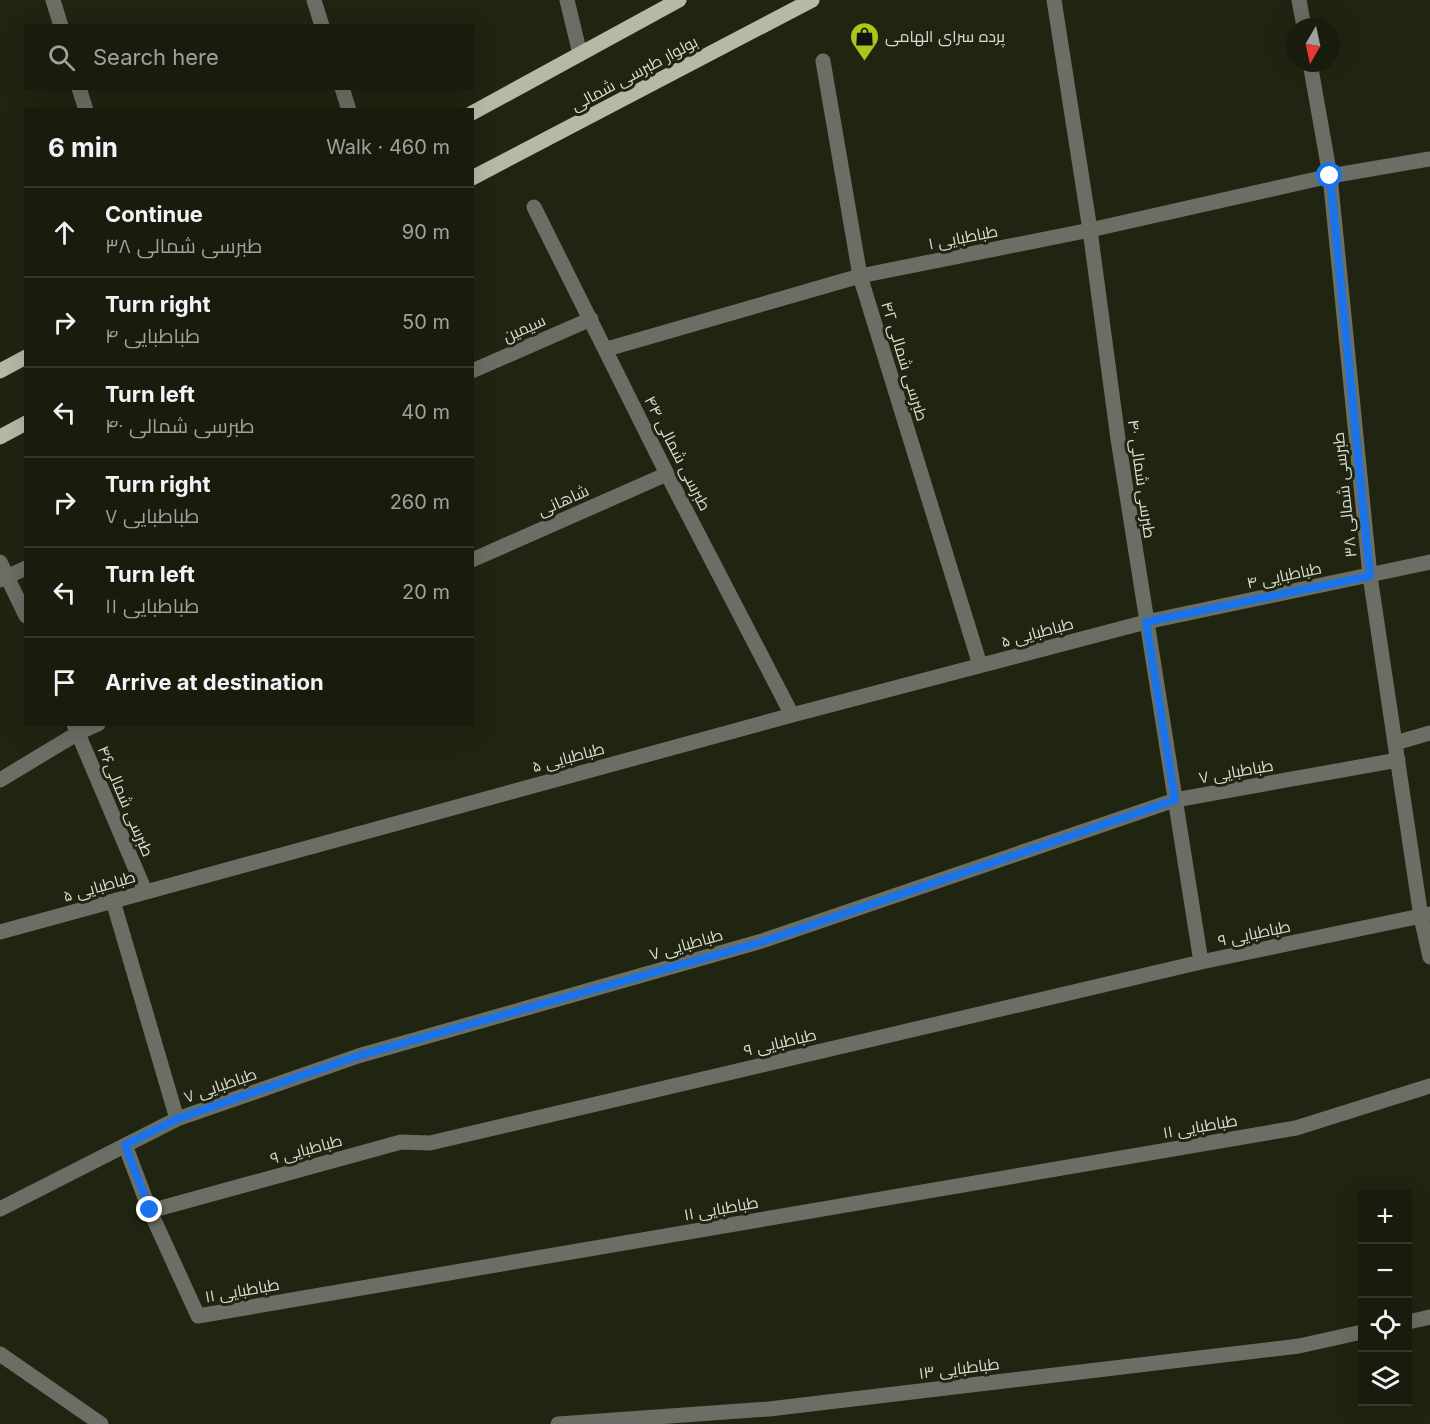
<!DOCTYPE html>
<meta charset="utf-8">
<style>
body{margin:0;font-family:Inter,Cairo,sans-serif;background:#212516;color:#f1f3f6}
.controls{position:absolute;right:18px;bottom:18px;display:grid;overflow:hidden;border-radius:0px;box-shadow:0 6px 24px #0002}
.controls button{width:54px;height:54px;display:grid;place-items:center;padding:0;border:0;border-bottom:2px solid #363a2e;background:#181c0d;color:#f1f3f6;font:30px sans-serif}
.compass{position:absolute;left:1286px;top:18px;width:54px;height:54px;border-radius:50%;background:#181c0d;box-shadow:0 6px 24px #0002;rotate:189deg}
.stop{position:absolute;width:18px;height:18px;margin:-14px;border:4px solid #1a73e8;border-radius:50%;background:#fff}
.stop.end{background:#1a73e8;border-color:#fff;box-shadow:0 2px 6px #0008}
.list{margin:0;padding:0;list-style:none}
h2{display:flex;justify-content:space-between;align-items:center;height:78px;margin:0;padding:0 24px;font-size:26px}
h2 small{font-size:20px;font-weight:400;color:#9fa19d}
.list li{display:grid;grid-template-columns:39px 1fr auto;gap:18px;align-items:center;box-sizing:border-box;height:90px;padding:0 24px;border-top:2px solid #363a2e}
.list b{display:block;font-size:22px;white-space:nowrap}
.list p{margin:0;font-size:20px;white-space:nowrap;color:#9fa19d}
.list em{font-size:20px;font-style:normal;color:#9fa19d}
.icon{flex:none;width:33px;height:33px;fill:none;stroke:currentColor;stroke-width:2;stroke-linecap:round;stroke-linejoin:round}
.map{position:relative;flex:none;width:1430px;height:1424px;overflow:hidden}
.search{position:absolute;background:#181c0d;box-shadow:0 6px 24px #0002;left:24px;top:24px;width:450px;height:66px;display:flex;align-items:center;gap:15px;box-sizing:border-box;padding:0 21px;border-radius:0px;color:#9fa19d;font-size:22px}
.panel{position:absolute;background:#181c0d;box-shadow:0 6px 24px #0002;left:24px;top:108px;width:450px;height:618px;border-radius:0px}
.map>svg:first-child{display:block}
.lines{fill:none;stroke-linecap:round;stroke-linejoin:round}
.minor{stroke:#6b6e64;stroke-width:15}
.major{stroke:#b4baa5;stroke-width:15}
.route{stroke:#1a73e8;stroke-width:8}
.labels{text-anchor:middle;stroke-width:6;stroke-linejoin:round;paint-order:stroke}
.poi-label{font-size:16px;fill:#daded1;stroke:#202511;text-anchor:start}
.street-label{font-size:16px;fill:#daded1;stroke:#202511}
</style>
<div class="map">
<svg width="1430" height="1424" viewBox="0 0 1430 1424">
<rect width="100%" height="100%" fill="#202511"/>
<g class="lines">
<path class="minor" d="M53 0 61 26
M314 0 322 26
M567 0 580 54
M1054 0 1090 230 1118 439 1201 962
M1299 0 1304 27
M823 61 860 276 980 665
M1310 63 1330 176 1370 576 1421 917 1430 957
M79 88 86 110
M342 88 349 110
M534 207 667 474 792 715
M607 349 860 276 1090 230 1330 176 1430 159
M472 371 591 319
M472 560 667 474
M0 562 26 616
M0 580 26 568
M74 724 145 891
M1395 743 1430 733
M0 780 78 733 98 724
M113 901 177 1119
M0 932 792 715 1146 622 1430 562
M125 1145 150 1211 198 1316 1296 1128 1430 1086
M0 1209 177 1119 358 1056 762 941 1175 800 1398 760
M150 1211 401 1142 430 1143 1201 962 1430 914
M1408 1322 1430 1317
M0 1354 101 1424
M558 1424 769 1409 1299 1346 1362 1332"/>
<path class="major" d="M472 113 679 0
M472 178 812 0
M0 371 26 357
M0 437 26 423"/>
</g>
<g class="lines">
<path class="route" d="M150 1210 125 1145 177 1119 358 1056 762 942 1175 800 1146 622 1370 576 1330 176"/>
</g>
<defs>
<symbol id="shop-pin" viewBox="-11 -11 22 30"><path d="M0 17L-7.5 6A9.5 9.5 0 1 1 7.5 6Z" fill="#a9c719" stroke="#202511"/><path d="M-5-2.5h2.3a2.7 3.5 0 0 1 5.4 0H5L5.5 6h-11ZM-1.5-2.5h3a1.5 2.3 0 0 0-3 0Z" fill="#111"/></symbol>
</defs>
<g fill-rule="evenodd">
<use href="#shop-pin" x="848" y="20" width="33" height="45"/>
</g>
<g class="labels">
<g class="poi-label">
<text x="885" y="42">پرده سرای الهامی</text>
</g>
<g class="street-label">
<text transform="translate(634 73) rotate(-28)" y="6">بولوار طبرسی شمالی</text>
<text transform="translate(963 237) rotate(-11)" y="6">طباطبایی ۱</text>
<text transform="translate(524 328) rotate(-24)" y="6">سیمین</text>
<text transform="translate(905 361) rotate(73)" y="6">طبرسی شمالی ۴۲</text>
<text transform="translate(678 453) rotate(63)" y="6">طبرسی شمالی ۴۴</text>
<text transform="translate(1142 479) rotate(82)" y="6">طبرسی شمالی ۴۰</text>
<text transform="translate(1344 495) rotate(-96)" y="6">طبرسی شمالی ۳۸</text>
<text transform="translate(563 500) rotate(-24)" y="6">شاهانی</text>
<text transform="translate(1284 575) rotate(-12)" y="6">طباطبایی ۴</text>
<text transform="translate(1037 632) rotate(-15)" y="6">طباطبایی ۵</text>
<text transform="translate(568 757) rotate(-15)" y="6">طباطبایی ۵</text>
<text transform="translate(1236 771) rotate(-10)" y="6">طباطبایی ۷</text>
<text transform="translate(126 801) rotate(67)" y="6">طبرسی شمالی۴۶</text>
<text transform="translate(99 886) rotate(-16)" y="6">طباطبایی ۵</text>
<text transform="translate(1254 933) rotate(-12)" y="6">طباطبایی ۹</text>
<text transform="translate(686 944) rotate(-16)" y="6">طباطبایی ۷</text>
<text transform="translate(780 1042) rotate(-13)" y="6">طباطبایی ۹</text>
<text transform="translate(220 1085) rotate(-19)" y="6">طباطبایی ۷</text>
<text transform="translate(1200 1126) rotate(-10)" y="6">طباطبایی ۱۱</text>
<text transform="translate(306 1149) rotate(-15)" y="6">طباطبایی ۹</text>
<text transform="translate(721 1208) rotate(-10)" y="6">طباطبایی ۱۱</text>
<text transform="translate(242 1290) rotate(-10)" y="6">طباطبایی ۱۱</text>
<text transform="translate(959 1368) rotate(-7)" y="6">طباطبایی ۱۳</text>
</g>
</g>
</svg>
<div class="controls">
<button>+</button>
<button>−</button>
<button><svg class="icon" aria-label="locate" viewBox="0 0 24 24"><circle cx="12" cy="12" r="6"/><path d="M12 2v4M12 18v4M2 12h4M18 12h4"/></svg></button>
<button><svg class="icon" aria-label="layers" viewBox="0 0 24 24"><path d="M12 4l9 5-9 5-9-5zM3 14l9 5 9-5"/></svg></button>
</div>
<svg class="compass" viewBox="-18 -18 36 36"><path d="M0-13l5 13h-10z" fill="#e53935"/><path d="M0 13l5-13h-10z" fill="#9fa19d"/></svg>
<div class="stop" style="left:1330px;top:176px"></div>
<div class="stop end" style="left:150px;top:1210px"></div>
<div class="search"><svg class="icon" aria-label="search" viewBox="0 0 24 24"><circle cx="10" cy="10" r="6"/><path d="M15 15l6 6"/></svg>Search here</div>
<section class="panel">
<h2>6 min<small>Walk · 460 m</small></h2>
<ul class="list">
<li><svg class="icon" aria-label="ahead" viewBox="0 0 24 24"><path d="M12 20V5M6 11l6-6 6 6"/></svg><div><b>Continue</b><p>طبرسی شمالی ۳۸</p></div><em>90 m</em></li>
<li><svg class="icon" aria-label="right" viewBox="0 0 24 24"><path d="M7 20v-9h11M14 6l5 5-5 5"/></svg><div><b>Turn right</b><p>طباطبایی ۴</p></div><em>50 m</em></li>
<li><svg class="icon" aria-label="left" viewBox="0 0 24 24"><path d="M17 20v-9H6M10 6l-5 5 5 5"/></svg><div><b>Turn left</b><p>طبرسی شمالی ۴۰</p></div><em>40 m</em></li>
<li><svg class="icon" aria-label="right" viewBox="0 0 24 24"><path d="M7 20v-9h11M14 6l5 5-5 5"/></svg><div><b>Turn right</b><p>طباطبایی ۷</p></div><em>260 m</em></li>
<li><svg class="icon" aria-label="left" viewBox="0 0 24 24"><path d="M17 20v-9H6M10 6l-5 5 5 5"/></svg><div><b>Turn left</b><p>طباطبایی ۱۱</p></div><em>20 m</em></li>
<li><svg class="icon" aria-label="arrive" viewBox="0 0 24 24"><path d="M6 21V4h12l-3 4 3 4H6"/></svg><div><b>Arrive at destination</b></div></li>
</ul>
</section>
</div>
